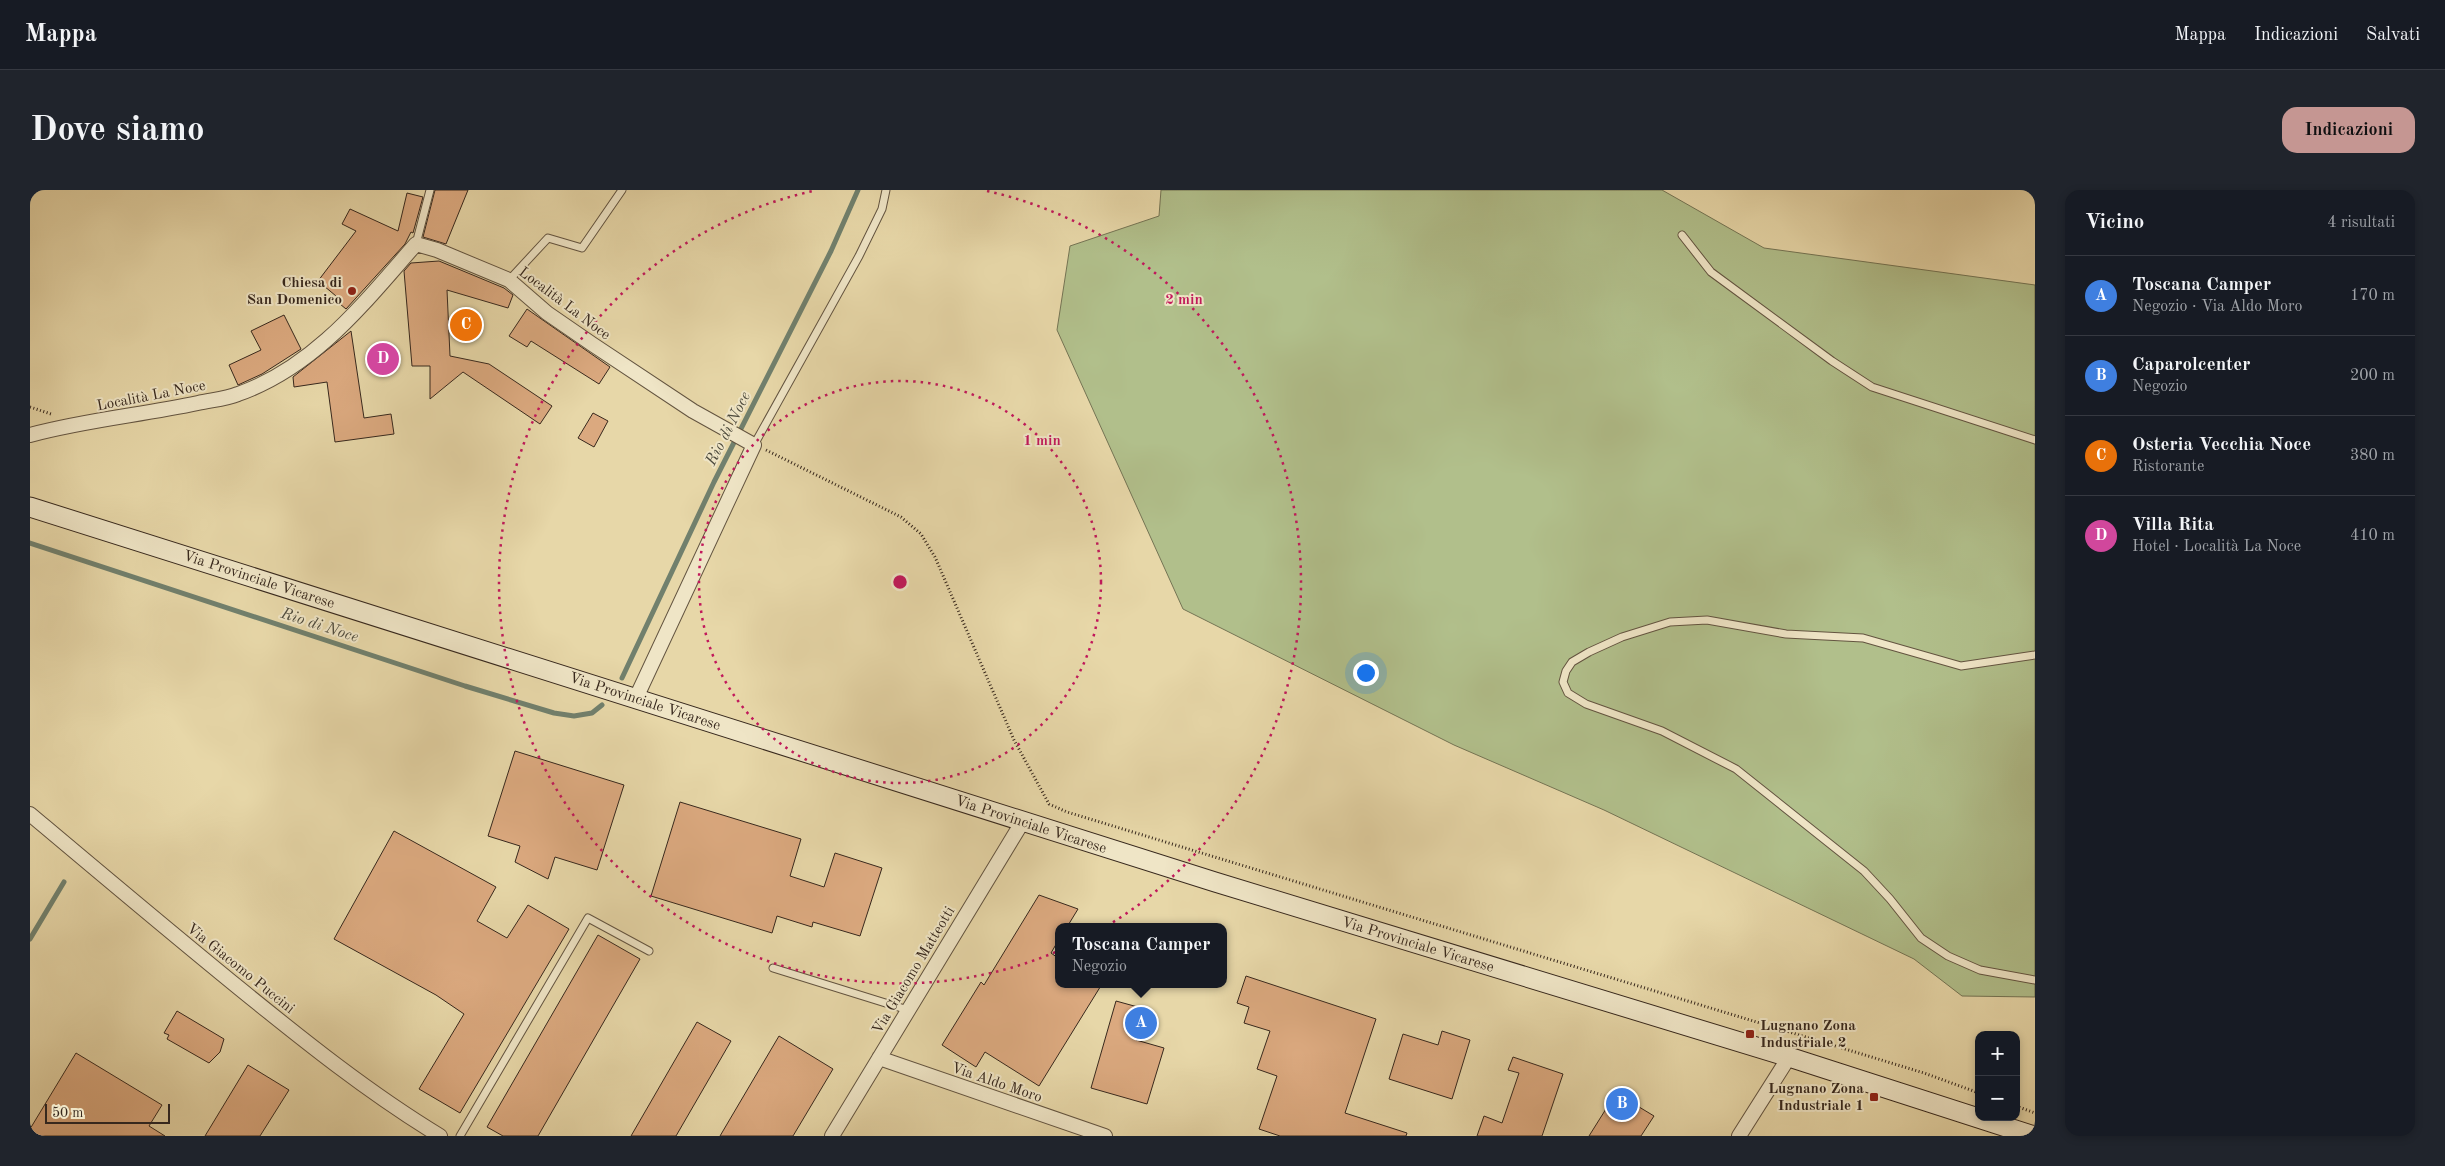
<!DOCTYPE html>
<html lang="it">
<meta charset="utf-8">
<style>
body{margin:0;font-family:"Old Standard TT",serif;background:#20242c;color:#f1f3f6}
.controls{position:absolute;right:15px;bottom:15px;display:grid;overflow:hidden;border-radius:10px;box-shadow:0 2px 8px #0003}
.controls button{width:45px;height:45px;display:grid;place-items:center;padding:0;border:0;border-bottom:1px solid #363941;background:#171b24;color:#f1f3f6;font:25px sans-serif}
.scale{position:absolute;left:15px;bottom:12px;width:125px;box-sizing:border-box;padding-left:5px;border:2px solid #37281d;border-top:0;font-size:14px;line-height:18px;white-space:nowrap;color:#37281d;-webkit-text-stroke:4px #efe5c6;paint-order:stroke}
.you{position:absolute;left:1335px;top:482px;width:18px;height:18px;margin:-12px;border:4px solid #fff;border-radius:50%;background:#1a73e8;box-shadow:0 0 0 8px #1a73e833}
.badge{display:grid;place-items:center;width:32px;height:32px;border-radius:50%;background:#c59692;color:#fff;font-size:16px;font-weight:700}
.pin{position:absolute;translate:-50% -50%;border:2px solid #fff;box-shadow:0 1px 5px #0006}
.popup{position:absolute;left:1025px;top:733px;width:172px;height:65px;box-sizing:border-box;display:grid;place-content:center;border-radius:10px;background:#171b24;filter:drop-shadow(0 1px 4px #0005);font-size:16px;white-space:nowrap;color:#9ea1a6}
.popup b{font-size:19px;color:#f1f3f6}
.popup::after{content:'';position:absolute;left:50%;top:100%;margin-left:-10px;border:10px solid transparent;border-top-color:#171b24}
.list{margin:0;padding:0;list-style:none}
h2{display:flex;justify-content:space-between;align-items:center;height:65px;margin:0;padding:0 20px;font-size:21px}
h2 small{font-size:16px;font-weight:400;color:#9ea1a6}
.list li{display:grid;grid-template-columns:32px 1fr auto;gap:15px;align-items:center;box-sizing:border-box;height:80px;padding:0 20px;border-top:1px solid #363941}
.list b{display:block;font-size:19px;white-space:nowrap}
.list p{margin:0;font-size:16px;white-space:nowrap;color:#9ea1a6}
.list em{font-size:16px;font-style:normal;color:#9ea1a6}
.map{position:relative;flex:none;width:2005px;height:946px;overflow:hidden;border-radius:15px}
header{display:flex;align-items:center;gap:30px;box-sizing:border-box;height:70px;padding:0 25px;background:#171b24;border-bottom:1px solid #363941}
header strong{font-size:24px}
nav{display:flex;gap:28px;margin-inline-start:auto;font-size:18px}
.intro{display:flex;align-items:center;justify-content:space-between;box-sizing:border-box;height:120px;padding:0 30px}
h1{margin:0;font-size:35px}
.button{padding:12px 22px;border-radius:15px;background:#c59692;color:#111;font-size:18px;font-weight:700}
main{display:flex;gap:30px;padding:0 30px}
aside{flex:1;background:#171b24;border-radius:15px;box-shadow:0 2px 8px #0003}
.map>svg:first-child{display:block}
.green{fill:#b1bf8b;stroke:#747454}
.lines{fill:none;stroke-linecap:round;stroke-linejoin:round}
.stream{stroke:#71806d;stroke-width:5}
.building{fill:#dba97f;stroke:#37281d}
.lane-casing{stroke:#635440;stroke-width:9}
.street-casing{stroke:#635440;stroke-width:16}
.secondary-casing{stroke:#37281d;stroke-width:21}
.path{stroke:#37281d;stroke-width:3;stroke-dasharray:1 2.5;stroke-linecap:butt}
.lane{stroke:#efe5c6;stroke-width:7}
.street{stroke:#efe5c6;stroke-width:14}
.secondary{stroke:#efe5c6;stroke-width:19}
.ring{fill:none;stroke:#c2185b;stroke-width:2.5;stroke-dasharray:2.5 5}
.poi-dot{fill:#8f2418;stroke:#efe5c6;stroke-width:2}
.labels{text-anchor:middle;stroke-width:4;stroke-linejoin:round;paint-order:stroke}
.poi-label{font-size:15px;font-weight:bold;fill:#37281d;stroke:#efe5c6;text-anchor:end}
.street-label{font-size:15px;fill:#37281d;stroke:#efe5c6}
.water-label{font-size:16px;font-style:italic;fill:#4f4c3e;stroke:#efe5c6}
.centre{fill:#c2185b;stroke:#efe5c6;stroke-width:2.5}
.ring-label{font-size:15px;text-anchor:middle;font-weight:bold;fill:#c2185b;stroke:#efe5c6;stroke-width:4;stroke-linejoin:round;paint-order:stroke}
</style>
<header>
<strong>Mappa</strong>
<nav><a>Mappa</a><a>Indicazioni</a><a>Salvati</a></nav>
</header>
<div class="intro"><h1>Dove siamo</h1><a class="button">Indicazioni</a></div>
<main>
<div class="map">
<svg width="2005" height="946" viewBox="0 0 2005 946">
<rect width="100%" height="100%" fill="#e7d7a8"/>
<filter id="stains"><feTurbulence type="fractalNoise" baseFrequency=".004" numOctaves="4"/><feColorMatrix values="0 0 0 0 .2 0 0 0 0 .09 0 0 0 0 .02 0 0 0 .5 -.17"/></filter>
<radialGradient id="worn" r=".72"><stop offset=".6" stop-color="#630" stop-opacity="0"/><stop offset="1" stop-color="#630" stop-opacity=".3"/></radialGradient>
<path class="green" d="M1131 0H1632L1734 58 2005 95V807L1932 806 1884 769 1574 620 1424 555 1153 419 1027 140 1040 56 1129 26Z"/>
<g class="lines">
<path class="stream" d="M0 353 435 496 524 523 544 526 562 523 572 515
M592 488 684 292 801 61 828 0
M0 749 34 692"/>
</g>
<path class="building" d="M405 0H438L416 54 393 47Z
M377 3 393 7 383 43 381 42 375 54 316 119 304 109 306 106 288 91 326 41 312 34 320 19 368 41Z
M409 71 474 98 483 105 478 118 417 100 420 166 459 174 522 216 510 234 433 182 400 209V176H382L374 81 381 73Z
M497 119 580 177 569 194 501 151 497 157 479 146Z
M254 125 271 159 232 184 208 195 199 175 231 160 221 141Z
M321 141 334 228 361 224 364 244 305 252 297 192 264 197 263 187Z
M563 223 578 231 564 257 548 248Z
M485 561 594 595 567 680 525 667 518 689 485 672 490 656 458 646Z
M650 612 771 649 760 686 794 697 805 663 852 678 830 746 783 732 782 737 747 726 742 743 621 706Z
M364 641 466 697 447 731 477 748 498 715 539 739 430 923 389 899 434 824 406 805 304 749Z
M1009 705 1048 719 1037 737H1028V751L1021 763 1028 768V794H1072L1009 896 955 862 946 877 912 855 951 792 954 795Z
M568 745 610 769 508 946H473L457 937Z
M1216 786 1346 829 1315 923 1377 943 1376 946H1250L1229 939 1247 886 1227 879 1240 841 1214 833 1219 817 1207 813Z
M1086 811 1115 819 1106 850 1134 858 1117 914 1061 898Z
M147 821 194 849 190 862 179 873 137 849 139 845 134 843Z
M667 832 701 851 646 946H601Z
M1412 841 1440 850 1422 909 1359 889 1373 844 1408 855Z
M749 846 803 879 763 946H690Z
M46 863 132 915 119 936 135 946H0V939Z
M1483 867 1533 884 1512 946H1447L1454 926 1472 933 1489 883 1478 880Z
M218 875 259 900 230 946H175Z
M1586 903 1624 926 1611 946H1559Z"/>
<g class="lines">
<defs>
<path id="lane" d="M1652 45 1681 82 1802 171 1842 197 2005 250
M386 54 400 0
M479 90 518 48 552 58 592 0
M724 255 829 66 852 19 856 0
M2005 465 1931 476 1833 448 1756 444 1677 430 1640 432 1592 447 1559 462 1542 472 1536 481 1533 492 1538 503 1556 514 1632 541 1706 579 1834 681 1860 709 1891 748 1918 766 1950 780 2005 790
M743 778 878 820
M430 946 558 728 619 761"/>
<path id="street" d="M0 245C55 230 112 225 168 213 181 210 196 209 208 204 285 177 334 113 386 54L407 60 479 90 517 123 562 154 663 221 724 255 606 508
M0 624C69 682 139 741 209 798 273 850 339 903 410 946
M849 868 1075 946
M802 946 993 631
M1709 946 1759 867"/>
<path id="secondary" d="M0 317 1185 692 1759 867 2004 946"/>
</defs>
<use href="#lane" class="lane-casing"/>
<use href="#street" class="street-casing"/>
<use href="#secondary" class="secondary-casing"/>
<path class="path" d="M0 217 21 224
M736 260 871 327 891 344 905 367 984 550 1019 614 1037 622 1894 883 1949 903
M1986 916 2005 923"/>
<use href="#lane" class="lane"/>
<use href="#street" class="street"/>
<use href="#secondary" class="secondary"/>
</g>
<g class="ring">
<circle cx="870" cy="392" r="201"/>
<path d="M957 1A401 401 0 1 1 783 1"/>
</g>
<g class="poi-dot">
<circle cx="322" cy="101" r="5"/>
<rect x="1715" y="839" width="10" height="10" rx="2.5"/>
<rect x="1839" y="902" width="10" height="10" rx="2.5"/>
</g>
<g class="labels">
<g class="poi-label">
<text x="312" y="97">Chiesa di<tspan x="312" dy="17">San Domenico</tspan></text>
<text x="1730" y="840" text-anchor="start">Lugnano Zona<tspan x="1730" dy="17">Industriale 2</tspan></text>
<text x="1834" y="903">Lugnano Zona<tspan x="1834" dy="17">Industriale 1</tspan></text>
</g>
<g class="street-label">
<text transform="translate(535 113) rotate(37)" y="5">Località La Noce</text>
<text transform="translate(121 205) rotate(-11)" y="5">Località La Noce</text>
<text transform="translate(229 389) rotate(18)" y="5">Via Provinciale Vicarese</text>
<text transform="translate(615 511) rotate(18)" y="5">Via Provinciale Vicarese</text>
<text transform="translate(1001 634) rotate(18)" y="5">Via Provinciale Vicarese</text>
<text transform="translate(1388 754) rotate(17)" y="5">Via Provinciale Vicarese</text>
<text transform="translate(211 778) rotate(39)" y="5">Via Giacomo Puccini</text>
<text transform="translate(883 780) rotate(-59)" y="5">Via Giacomo Matteotti</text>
<text transform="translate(967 892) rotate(19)" y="5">Via Aldo Moro</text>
</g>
<g class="water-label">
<text transform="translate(697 238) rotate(-63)" y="6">Rio di Noce</text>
<text transform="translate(290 434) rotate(18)" y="6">Rio di Noce</text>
</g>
</g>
<circle cx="870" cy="392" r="8" class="centre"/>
<g class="ring-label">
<text x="1154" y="114">2 min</text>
<text x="1012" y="255">1 min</text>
</g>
<rect width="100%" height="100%" filter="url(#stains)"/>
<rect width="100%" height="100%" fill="url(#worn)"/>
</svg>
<div class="controls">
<button>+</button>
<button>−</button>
</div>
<div class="scale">50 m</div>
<div class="you"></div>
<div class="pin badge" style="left:1111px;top:833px;background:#3f7fe0">A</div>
<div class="popup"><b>Toscana Camper</b>Negozio</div>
<div class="pin badge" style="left:1592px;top:914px;background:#3f7fe0">B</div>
<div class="pin badge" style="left:436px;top:135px;background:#e8710a">C</div>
<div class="pin badge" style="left:353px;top:169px;background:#d1479c">D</div>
</div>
<aside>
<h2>Vicino<small>4 risultati</small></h2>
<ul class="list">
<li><span class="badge" style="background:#3f7fe0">A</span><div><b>Toscana Camper</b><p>Negozio · Via Aldo Moro</p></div><em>170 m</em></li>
<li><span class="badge" style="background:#3f7fe0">B</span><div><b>Caparolcenter</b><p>Negozio</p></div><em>200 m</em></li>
<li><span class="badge" style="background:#e8710a">C</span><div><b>Osteria Vecchia Noce</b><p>Ristorante</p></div><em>380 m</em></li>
<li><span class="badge" style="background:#d1479c">D</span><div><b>Villa Rita</b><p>Hotel · Località La Noce</p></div><em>410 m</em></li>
</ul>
</aside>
</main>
